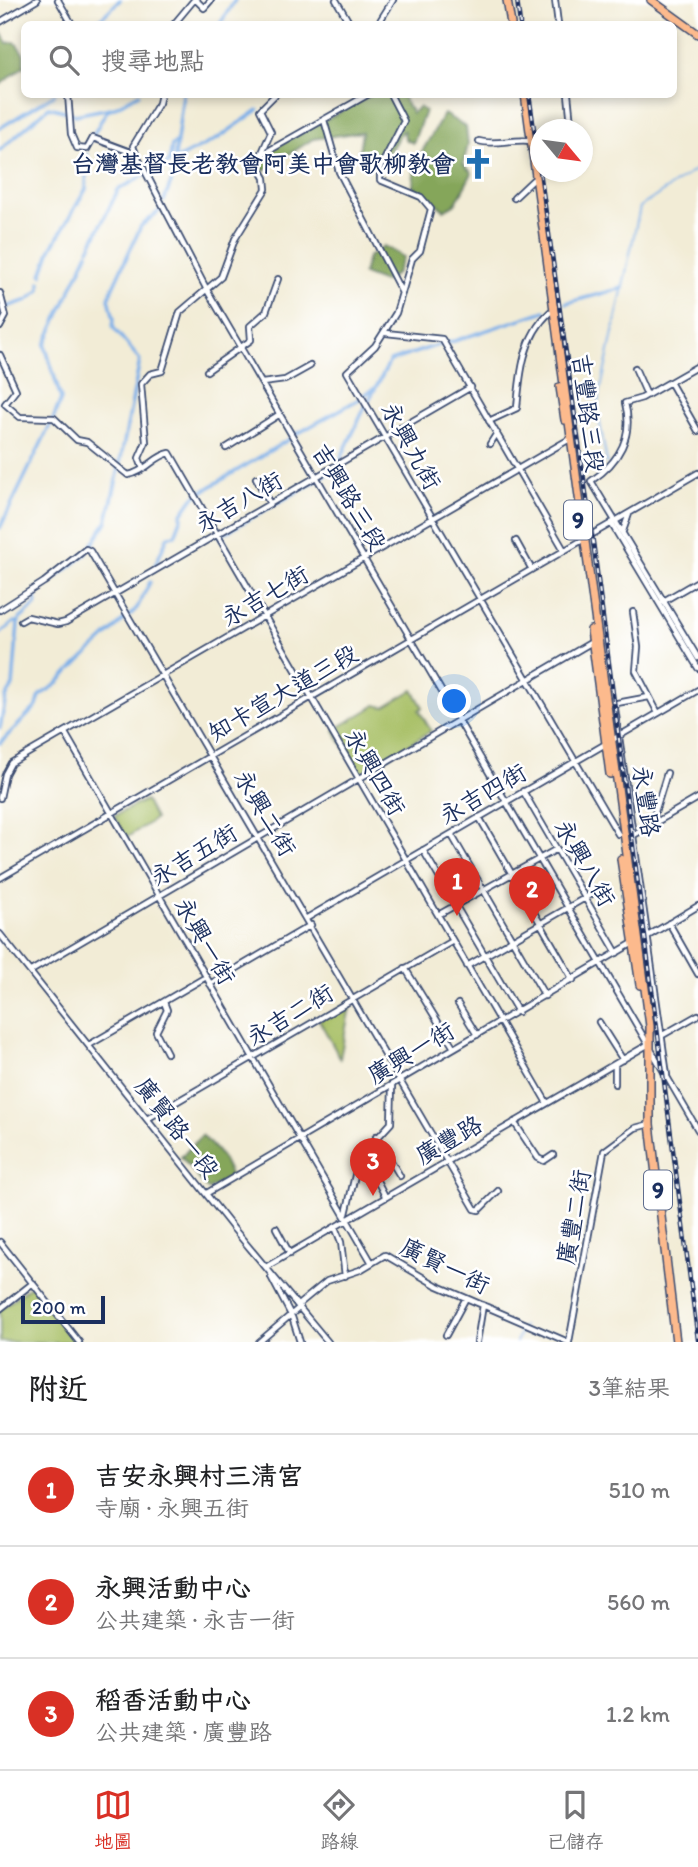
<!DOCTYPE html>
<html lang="zh-TW">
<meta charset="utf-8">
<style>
body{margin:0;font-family:Itim,"LXGW WenKai TC",sans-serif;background:#f6f6f6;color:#202124}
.compass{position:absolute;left:530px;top:119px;width:63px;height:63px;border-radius:50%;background:#fff;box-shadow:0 4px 10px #0003;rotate:119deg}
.scale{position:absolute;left:21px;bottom:18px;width:84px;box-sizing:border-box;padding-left:7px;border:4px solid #1b2f5e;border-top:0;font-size:19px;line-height:24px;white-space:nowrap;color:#1b2f5e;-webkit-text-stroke:5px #fff;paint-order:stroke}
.you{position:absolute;left:455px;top:702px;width:24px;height:24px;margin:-18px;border:5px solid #fff;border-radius:50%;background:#1a73e8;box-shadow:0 0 0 10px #1a73e833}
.badge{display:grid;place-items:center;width:46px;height:46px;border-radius:50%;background:#d93025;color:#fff;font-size:23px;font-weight:700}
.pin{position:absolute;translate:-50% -58px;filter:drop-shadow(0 2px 4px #0008)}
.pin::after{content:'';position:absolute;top:37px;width:24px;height:21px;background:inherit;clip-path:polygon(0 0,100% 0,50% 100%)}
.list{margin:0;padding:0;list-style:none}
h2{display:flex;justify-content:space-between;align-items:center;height:91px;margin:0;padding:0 28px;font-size:30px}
h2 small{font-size:23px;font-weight:400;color:#757577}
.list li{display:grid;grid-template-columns:46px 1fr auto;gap:21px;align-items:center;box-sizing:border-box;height:112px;padding:0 28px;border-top:2px solid #e0e0e0}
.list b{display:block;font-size:26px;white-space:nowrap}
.list p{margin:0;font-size:23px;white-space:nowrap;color:#757577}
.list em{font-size:23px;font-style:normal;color:#757577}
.icon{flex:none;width:38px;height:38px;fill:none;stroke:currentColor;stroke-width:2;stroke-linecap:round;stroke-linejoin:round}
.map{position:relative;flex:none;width:698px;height:1342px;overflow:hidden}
.search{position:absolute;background:#fff;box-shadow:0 4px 10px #0003;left:21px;right:21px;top:21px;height:77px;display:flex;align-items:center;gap:18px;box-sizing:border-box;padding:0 24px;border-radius:10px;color:#757577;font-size:26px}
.sheet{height:427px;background:#fff}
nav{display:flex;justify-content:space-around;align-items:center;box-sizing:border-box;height:98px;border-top:2px solid #e0e0e0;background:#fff;font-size:19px;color:#757577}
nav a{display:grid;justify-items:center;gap:4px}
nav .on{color:#d93025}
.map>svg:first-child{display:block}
.green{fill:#a7bf65;stroke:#617762;stroke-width:2}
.forest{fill:#85a65a;stroke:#506a5c;stroke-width:2}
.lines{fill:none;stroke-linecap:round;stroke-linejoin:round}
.stream{stroke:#7bafe8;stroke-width:2}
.canal{stroke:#7bafe8;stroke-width:3.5}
.minor-casing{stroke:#3b4b70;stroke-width:8}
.major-casing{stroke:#3b4b70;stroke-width:10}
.minor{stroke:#fff;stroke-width:4.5}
.major{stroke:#fcba8d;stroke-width:7}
.rail-casing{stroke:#1b2f5e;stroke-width:4.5}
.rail{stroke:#fff;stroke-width:2;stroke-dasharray:5;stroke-linecap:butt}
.labels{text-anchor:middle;stroke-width:5;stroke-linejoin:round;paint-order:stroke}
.shield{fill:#fff;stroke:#5f6d8e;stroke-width:2}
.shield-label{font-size:23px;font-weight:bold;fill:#1b2f5e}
.poi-label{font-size:24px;font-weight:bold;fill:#1b2f5e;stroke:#fff;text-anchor:end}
.street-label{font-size:24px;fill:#1b2f5e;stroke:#fff}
</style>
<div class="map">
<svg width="698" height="1342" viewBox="0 0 698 1342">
<rect width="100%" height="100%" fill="#fff"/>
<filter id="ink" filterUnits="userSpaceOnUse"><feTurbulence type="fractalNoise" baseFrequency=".0143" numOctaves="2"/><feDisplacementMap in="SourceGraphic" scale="14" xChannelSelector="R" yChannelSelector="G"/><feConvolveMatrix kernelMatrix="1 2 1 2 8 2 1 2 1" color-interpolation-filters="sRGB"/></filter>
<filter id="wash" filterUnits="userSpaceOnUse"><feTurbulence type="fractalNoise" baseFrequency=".00686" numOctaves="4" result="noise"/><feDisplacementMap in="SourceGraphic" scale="28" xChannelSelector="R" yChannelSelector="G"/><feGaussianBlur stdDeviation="1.57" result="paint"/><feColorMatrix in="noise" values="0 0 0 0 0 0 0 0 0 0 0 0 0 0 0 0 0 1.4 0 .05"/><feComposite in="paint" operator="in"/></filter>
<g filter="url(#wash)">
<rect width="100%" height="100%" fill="#f2ecd6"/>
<path class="green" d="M413 690 423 707 419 710 431 731 360 774 334 730 376 705 384 707Z
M145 800 155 819 126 838 114 816Z
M351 1002 340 1058 319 1020Z
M30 1286 33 1287 76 1342H0V1310Z"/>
<path class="forest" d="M0 31 7 43 15 42 24 54V66L0 85Z
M372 95H401L412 113 419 107 425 111 413 143 405 139 404 131H402L380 167 372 164 370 153 359 151 362 132 313 139 263 171 260 165 265 152Z
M444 114 466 127 468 145 463 164 472 173 456 203 444 210 426 195 413 190 414 165Z
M384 246 403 257 396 274 384 282 363 274 368 257Z
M202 1135 221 1156 231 1176 208 1190 181 1157Z"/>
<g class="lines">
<path class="stream" d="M607 463 597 407 640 207 698 168
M516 1342 523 1326"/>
<path class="canal" d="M382 13 390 0
M95 24 120 0
M220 24 235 0
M71 113 75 115 110 108
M0 128 55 94
M88 144 106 112 139 94
M0 150 49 107 68 112
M148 173 169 163 172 145 175 143
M172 174 179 158 217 139 258 110
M164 201 172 180 183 94
M89 249 118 190 145 175
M42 275 51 249 86 189 87 154
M566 303 623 288
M6 307 28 300 40 290V282
M448 343 545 311
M364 395 373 389
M368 402 390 361 444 343
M54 417 61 399 45 345 88 253
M295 435 361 398
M339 462 366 405
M119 468 140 360 113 327 114 319 109 298 112 289 141 226 163 208
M321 478 336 469
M195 496 291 438
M181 515 193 498
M0 528 53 419
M91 547 107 521 119 469
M231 555 221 535 316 481
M153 570 168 536 175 535 182 517
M130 615 137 608 150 582
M20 619 36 605V593L87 553
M0 634 14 622H19
M72 669 127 617
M0 728 6 697 13 686 18 623
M0 743 37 706 40 695 56 685 69 671"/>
</g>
</g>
<g filter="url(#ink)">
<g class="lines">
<defs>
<path id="minor" d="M58 0 72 24
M196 0 204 8 211 0
M336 0 350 24
M555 0 558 24
M0 22 37 0
M174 24 194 0
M378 24 393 0
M68 94 71 134 77 148 87 149 93 138 136 154 207 290 698 1130
M390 94 404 121 380 168V180L421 197 431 209 420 251 412 259 396 313 375 346 347 372 618 834
M568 94 571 124
M324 120 339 172 402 293
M479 141C495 146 515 138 531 141
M136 154 133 146 159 103 161 94
M263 154 369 94
M514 198 533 180
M0 293 6 316 0 327
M386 333 442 339 564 550
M0 355 16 390 5 404 20 417 54 418 77 440 87 442 128 475C146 472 154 456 170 453L547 1103
M698 366 642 398 625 403C634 436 619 462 591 481L698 658
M635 368 647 395
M207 371 251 340 250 326 266 312 278 279
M670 382 698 431
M262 383 285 380 310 366
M489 421 517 408C520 373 523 337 550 312
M490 444 497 433
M226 448 280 414
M143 469 139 458 146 442 141 384 150 374 162 371 180 312 221 277 235 239 266 189 265 178 257 164 271 132 260 110 276 94
M256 478 270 504
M611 523 698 668
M623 531 629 514
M516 541 531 568
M662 602 698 581
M0 610 44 582 86 549 90 551 475 1209 479 1210 498 1191
M633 612 638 647 636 671 658 713
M21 621 28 617 58 624 66 622 471 387
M649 697 617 703 615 708 667 1075
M65 733 372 1263
M523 791 617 953
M0 798 5 774 11 763 568 440
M479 817 573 980
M651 825 667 773
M451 834 545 996
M634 835 698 798
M423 850 518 1012
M0 878 698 473
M438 915 557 849
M307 918 698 690
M669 923 698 974
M0 934 233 1228 328 1342
M648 936 698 906
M467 966 597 891
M405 968 454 1048
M31 971 592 642
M210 984 311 925
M164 1002 167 1010 156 1032 167 1053
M458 1004 477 1035
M599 1022 623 1060
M661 1036 698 1015
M89 1045 206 977
M615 1084V1065
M147 1119 451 942
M514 1122 538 1158 544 1161 553 1155
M376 1136 400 1176
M363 1154 385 1196
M374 1174 391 1164
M207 1193 633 943
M346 1214 359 1158 391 1123 392 1086
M335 1227 341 1242 345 1276
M276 1228 290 1254
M0 1242 79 1342
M266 1267 649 1044
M271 1277 292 1317 300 1342
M298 1305 327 1281 360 1270 385 1255 436 1285 568 1342
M0 1309 33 1283
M446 1335 466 1298
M259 1342 300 1307
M477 1342 483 1305
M569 1342 604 1151 635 1128 650 1124"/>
<path id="major" d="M507 0 511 24
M651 0 698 34
M525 94 650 1026V1124L676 1342
M560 387 565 420
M591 630 610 774
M621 859 640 985"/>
</defs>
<use href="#minor" class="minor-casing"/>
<use href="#major" class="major-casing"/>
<use href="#minor" class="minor"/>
<use href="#major" class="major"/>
<defs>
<path id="rail" d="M517 0 520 24
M529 94 594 549 698 1340"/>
</defs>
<use href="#rail" class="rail-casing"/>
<use href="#rail" class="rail"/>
</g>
</g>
<defs>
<symbol id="church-bare" viewBox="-9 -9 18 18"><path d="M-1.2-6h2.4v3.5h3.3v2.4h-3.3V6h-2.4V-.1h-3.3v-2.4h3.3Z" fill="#1f6fb2" stroke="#fff" stroke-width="2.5" paint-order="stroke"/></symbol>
</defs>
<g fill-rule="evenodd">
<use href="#church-bare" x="456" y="142" width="44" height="44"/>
</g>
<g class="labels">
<g class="shield">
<rect x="564" y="500.5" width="28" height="39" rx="5"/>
<rect x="644" y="1170.5" width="28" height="39" rx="5"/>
</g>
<g class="shield-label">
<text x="578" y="528">9</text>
<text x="658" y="1198">9</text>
</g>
<g class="poi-label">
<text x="455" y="172">台灣基督長老教會阿美中會歌柳教會</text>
</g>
<g class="street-label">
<text transform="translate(588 413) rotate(83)" y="8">吉豐路三段</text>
<text transform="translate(411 446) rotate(61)" y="8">永興九街</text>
<text transform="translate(349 497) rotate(59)" y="8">吉興路三段</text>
<text transform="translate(239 502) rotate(-30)" y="8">永吉八街</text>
<text transform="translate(265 596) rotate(-30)" y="8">永吉七街</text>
<text transform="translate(283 693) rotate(-30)" y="8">知卡宣大道三段</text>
<text transform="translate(375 772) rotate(60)" y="8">永興四街</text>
<text transform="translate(483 794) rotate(-30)" y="8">永吉四街</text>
<text transform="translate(646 801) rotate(82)" y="8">永豐路</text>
<text transform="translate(265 813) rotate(59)" y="8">永興二街</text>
<text transform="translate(194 855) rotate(-31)" y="8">永吉五街</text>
<text transform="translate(585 863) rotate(60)" y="8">永興八街</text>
<text transform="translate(205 941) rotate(60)" y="8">永興一街</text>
<text transform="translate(290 1015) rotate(-31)" y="8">永吉二街</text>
<text transform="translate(411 1053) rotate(-31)" y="8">廣興一街</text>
<text transform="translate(177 1128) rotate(52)" y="8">廣賢路一段</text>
<text transform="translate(449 1140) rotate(-30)" y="8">廣豐路</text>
<text transform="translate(574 1217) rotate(-80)" y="8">廣豐二街</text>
<text transform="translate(445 1266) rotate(26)" y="8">廣賢一街</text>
</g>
</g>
</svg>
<svg class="compass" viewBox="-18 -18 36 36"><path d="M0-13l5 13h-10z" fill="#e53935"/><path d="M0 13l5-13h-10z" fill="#757577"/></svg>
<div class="scale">200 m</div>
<div class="you"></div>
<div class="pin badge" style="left:457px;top:916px">1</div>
<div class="pin badge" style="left:532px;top:924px">2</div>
<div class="pin badge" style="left:373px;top:1196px">3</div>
<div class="search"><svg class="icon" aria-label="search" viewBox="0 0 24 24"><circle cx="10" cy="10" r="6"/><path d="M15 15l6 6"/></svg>搜尋地點</div>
</div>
<section class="sheet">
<h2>附近<small>3筆結果</small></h2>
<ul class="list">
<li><span class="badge">1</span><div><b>吉安永興村三清宮</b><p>寺廟 · 永興五街</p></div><em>510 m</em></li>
<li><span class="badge">2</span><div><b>永興活動中心</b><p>公共建築 · 永吉一街</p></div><em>560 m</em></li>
<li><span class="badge">3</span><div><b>稻香活動中心</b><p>公共建築 · 廣豐路</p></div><em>1.2 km</em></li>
</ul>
</section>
<nav>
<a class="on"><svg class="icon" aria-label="map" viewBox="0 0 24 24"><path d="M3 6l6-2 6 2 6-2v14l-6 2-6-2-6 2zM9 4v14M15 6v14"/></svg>地圖</a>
<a><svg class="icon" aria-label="directions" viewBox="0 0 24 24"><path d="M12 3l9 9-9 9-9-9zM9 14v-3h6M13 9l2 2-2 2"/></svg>路線</a>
<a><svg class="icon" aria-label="saved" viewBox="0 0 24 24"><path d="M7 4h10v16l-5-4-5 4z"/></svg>已儲存</a>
</nav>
